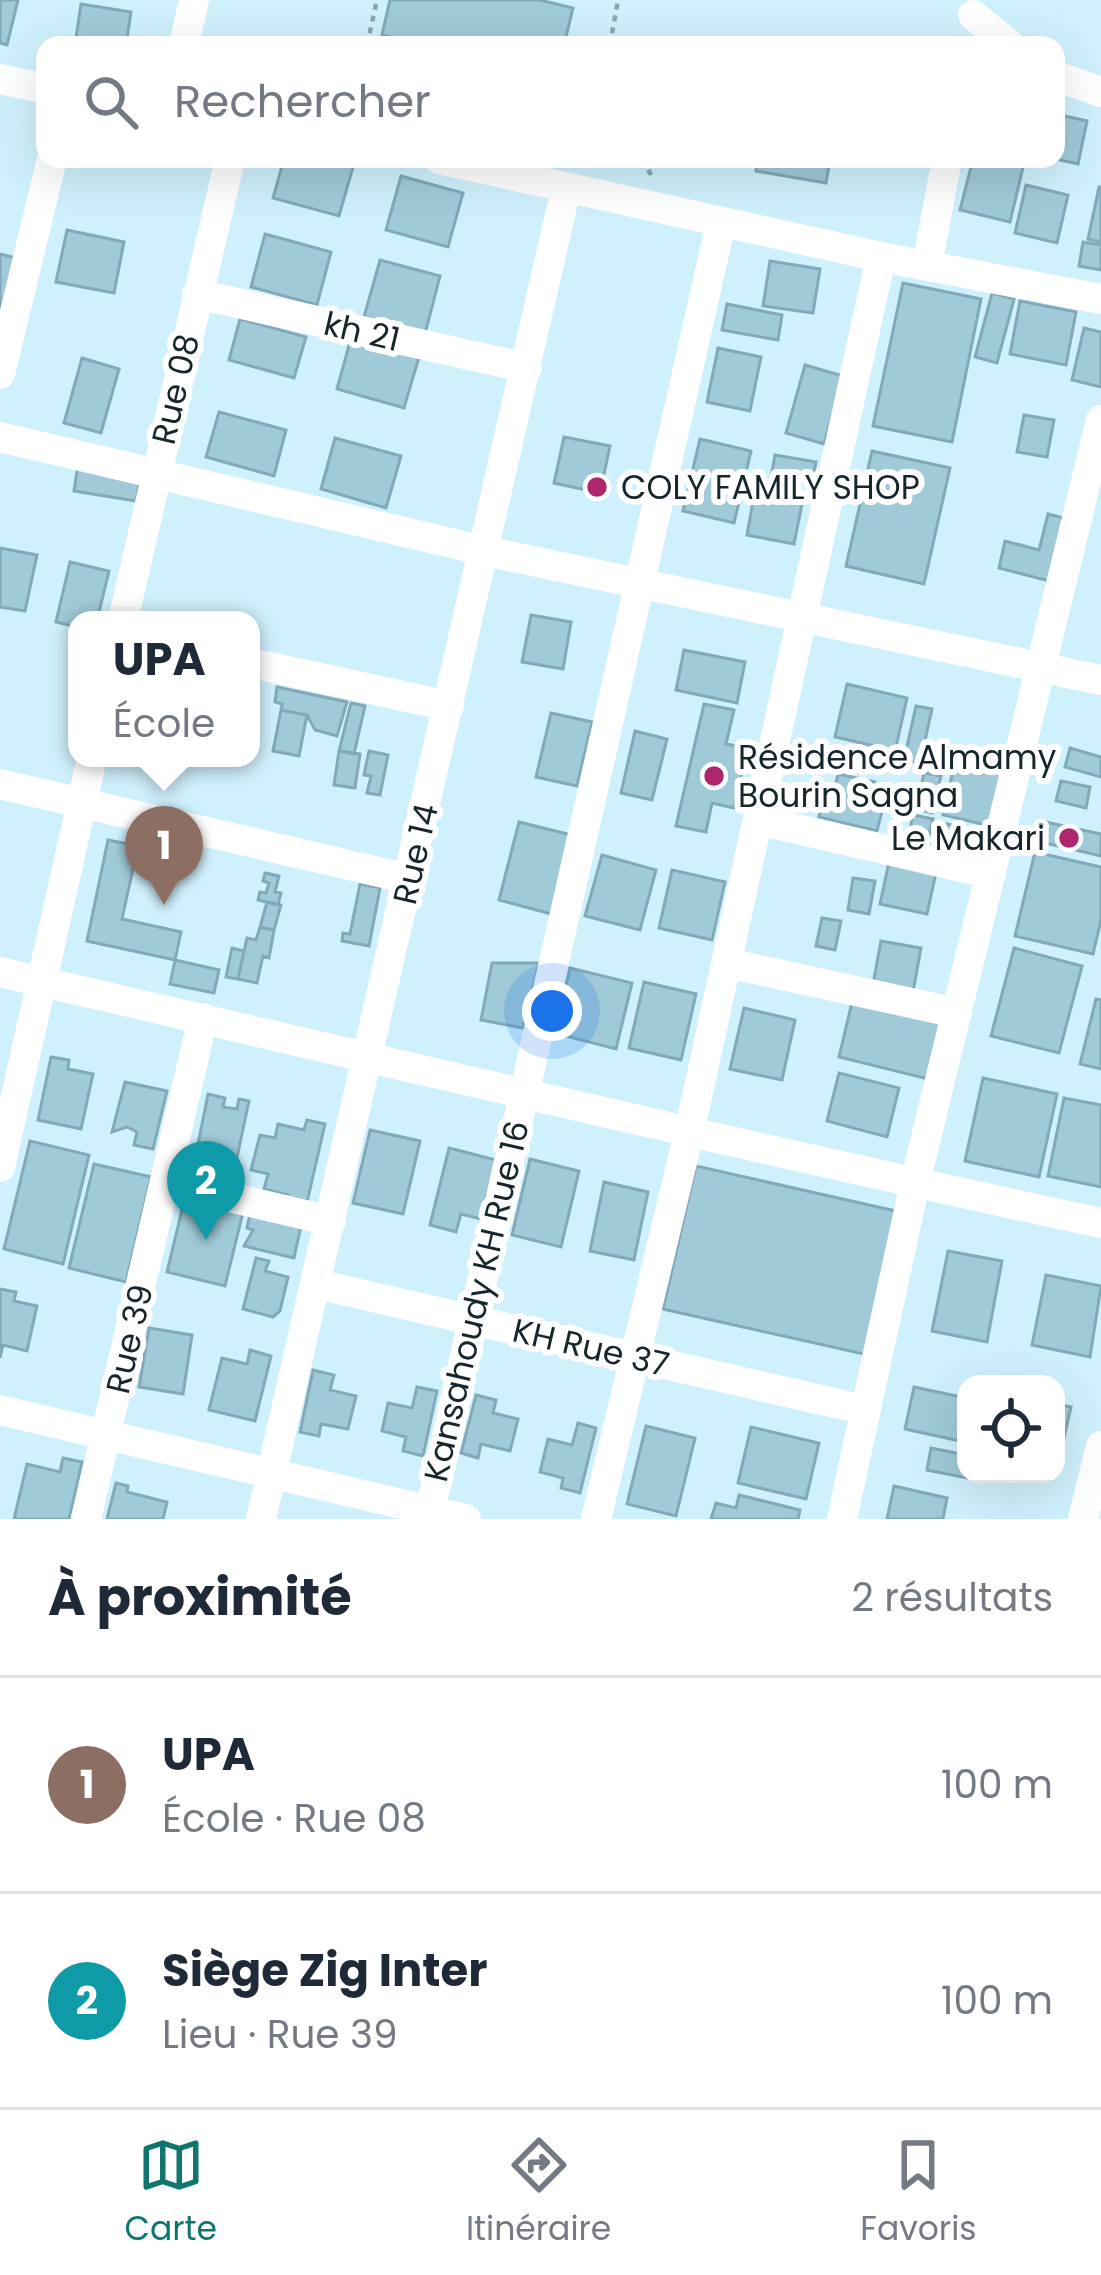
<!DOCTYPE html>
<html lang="fr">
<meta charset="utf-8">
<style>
body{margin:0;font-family:Poppins,sans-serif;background:#f6f6f7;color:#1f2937}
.controls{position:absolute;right:36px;bottom:36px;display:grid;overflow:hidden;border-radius:24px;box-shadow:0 12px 48px #0002}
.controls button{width:108px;height:108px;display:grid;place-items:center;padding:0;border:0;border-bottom:3px solid #e0e1e3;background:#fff;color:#1f2937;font:60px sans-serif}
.you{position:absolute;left:552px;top:1011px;width:42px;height:42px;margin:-30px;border:9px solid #fff;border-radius:50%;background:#1a73e8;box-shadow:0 0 0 18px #1a73e833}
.badge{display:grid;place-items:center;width:78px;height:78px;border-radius:50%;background:#0f766e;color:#fff;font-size:39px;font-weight:700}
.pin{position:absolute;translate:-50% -99px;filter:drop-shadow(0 3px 6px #0008)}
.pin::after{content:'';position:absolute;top:63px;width:42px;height:36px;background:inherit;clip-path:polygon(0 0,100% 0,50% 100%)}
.popup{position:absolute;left:68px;top:611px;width:192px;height:156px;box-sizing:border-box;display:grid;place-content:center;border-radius:24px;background:#fff;filter:drop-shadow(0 3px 9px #0005);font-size:39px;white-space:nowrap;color:#747a83}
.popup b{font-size:45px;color:#1f2937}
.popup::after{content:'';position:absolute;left:50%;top:100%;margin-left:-24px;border:24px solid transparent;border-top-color:#fff}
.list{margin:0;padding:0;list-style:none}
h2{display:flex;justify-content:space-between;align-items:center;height:156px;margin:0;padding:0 48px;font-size:51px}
h2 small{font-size:39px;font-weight:400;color:#747a83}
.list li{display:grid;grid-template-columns:78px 1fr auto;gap:36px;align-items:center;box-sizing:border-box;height:216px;padding:0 48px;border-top:3px solid #e0e1e3}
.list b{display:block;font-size:45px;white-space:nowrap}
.list p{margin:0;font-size:39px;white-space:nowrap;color:#747a83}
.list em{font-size:39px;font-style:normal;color:#747a83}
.icon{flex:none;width:66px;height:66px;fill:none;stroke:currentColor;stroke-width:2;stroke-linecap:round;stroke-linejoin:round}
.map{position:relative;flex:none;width:1101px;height:1519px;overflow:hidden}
.search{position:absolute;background:#fff;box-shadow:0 12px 48px #0002;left:36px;right:36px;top:36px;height:132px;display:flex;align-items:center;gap:30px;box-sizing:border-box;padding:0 42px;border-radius:24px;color:#747a83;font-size:45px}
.sheet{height:588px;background:#fff}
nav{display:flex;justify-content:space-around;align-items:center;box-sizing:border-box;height:168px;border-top:3px solid #e0e1e3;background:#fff;font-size:33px;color:#747a83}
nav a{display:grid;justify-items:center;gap:6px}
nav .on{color:#0f766e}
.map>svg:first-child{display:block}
.building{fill:#a1cad9;stroke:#81a9b8;stroke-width:3}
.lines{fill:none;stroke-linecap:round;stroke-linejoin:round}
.path{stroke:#8ba6b0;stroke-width:4.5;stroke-dasharray:6 6;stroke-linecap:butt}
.street{stroke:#fff;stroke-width:30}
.poi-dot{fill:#ae276c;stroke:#fff;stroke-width:4.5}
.labels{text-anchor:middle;stroke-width:12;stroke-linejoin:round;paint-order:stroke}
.street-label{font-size:33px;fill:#16262c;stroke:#fff}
.poi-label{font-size:33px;fill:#16262c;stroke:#fff;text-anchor:start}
</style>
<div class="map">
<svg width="1101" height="1519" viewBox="0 0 1101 1519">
<rect width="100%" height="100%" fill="#cff1fd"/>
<path class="building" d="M0 0H18L7 45 0 43Z
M390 0H540L573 8 564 45H423L382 35Z
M81 4 131 12 126 45H75Z
M1056 114 1087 121 1078 164 1056 159Z
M284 159H326L353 167 339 216 273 198Z
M758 159H830L826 183 756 171Z
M973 159 1024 163 1010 222 960 210Z
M401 176 463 193 448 247 386 230Z
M1026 185 1068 195 1057 243 1015 233Z
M1099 187H1101V242L1088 239Z
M67 230 124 242 114 293 56 282Z
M265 234 331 252 317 305 251 287Z
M1083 242 1101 245V270L1079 266Z
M0 254 16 258 0 314Z
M380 260 440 276 425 334 364 317Z
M770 261 820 269 813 313 763 306Z
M903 283 981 299 952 442 873 426Z
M992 293 1014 299 997 363 975 357Z
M1020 301 1076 312 1066 365 1010 354Z
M727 304 782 315 778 340 722 330Z
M240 319 306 337 294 378 229 360Z
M1084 328 1101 332V387L1072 380Z
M351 338 419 357 404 408 337 389Z
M718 348 761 357 750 411 707 402Z
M82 358 119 369 101 433 64 423Z
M805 365 843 376 824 444 786 433Z
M219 412 286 430 274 476 206 457Z
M1024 415 1054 420 1047 457 1017 452Z
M564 437 610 446 600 493 554 483Z
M335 438 401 456 386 508 321 489Z
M700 439 751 451 734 523 683 511Z
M872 451 950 468 924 584 846 566Z
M775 455 816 462 812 484 771 477Z
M78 464 141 474 136 501 74 491Z
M756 485 804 494 794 544 747 535Z
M1048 514 1064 518 1049 581 999 568 1005 541 1039 550Z
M0 548 37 555 25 611 0 607Z
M70 562 109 571 97 620H77V627L56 622Z
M531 615 571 622 563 669 522 662Z
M684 650 745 662 737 703 676 690Z
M847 684 907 698 895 751 835 737Z
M277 687 347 702 337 736 315 730 307 715 281 710 282 704 275 702Z
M351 703 365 706 354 754 339 751Z
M704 704 734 710 726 744 747 748 734 808 712 803 706 832 676 826Z
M916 706 932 709 920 763 904 760Z
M281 710 307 715 299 756 273 751Z
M551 713 592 722 577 786 536 777Z
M635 731 667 739 652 800 621 793Z
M1070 748 1101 757V777L1065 767Z
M339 751 360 754 355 788 334 785Z
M369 751 388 755 380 795 367 793 371 776 364 775Z
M957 753 1004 764 990 826 943 815Z
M924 773 941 776 932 813 916 809Z
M838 774 875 782 870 805 833 797Z
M1061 781 1090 787 1086 808 1056 801Z
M824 797 882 811 877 831 819 817Z
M913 815 933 819 927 844 908 839Z
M1041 821 1101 834V856L1037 841Z
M519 822 572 835 551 914 499 900Z
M936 822 989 832 985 854 932 844Z
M108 840 138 846 122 919 181 932 175 960 87 941Z
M1035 852 1101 867V920L1093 954 1015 936Z
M602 855 656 870 640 930 585 916Z
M890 857 937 868 927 914 880 904Z
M672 870 725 882 712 940 659 928Z
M265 873 279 876 275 892 281 893 278 905 258 900 260 892 266 893 269 883 263 881Z
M853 878 875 881 869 914 848 910Z
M360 884 380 888 369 946 342 941 343 933 350 934Z
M267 902 281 905 274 930 260 927Z
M822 918 841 921 835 950 816 946Z
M260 927 274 930 269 958 263 956 257 983 238 979 247 938 256 940Z
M881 941 921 948 913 992 873 984Z
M232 948 244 951 238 979 226 977Z
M1014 948 1082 966 1059 1053 991 1036Z
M175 960 219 970 214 993 170 984Z
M492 963H539L523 1028 481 1020Z
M570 968 632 983 616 1049 554 1033Z
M644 982 696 994 681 1060 629 1048Z
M853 998 947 1021 932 1080 839 1057Z
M1096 999 1101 1000V1069L1080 1064Z
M744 1008 795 1020 782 1080 730 1069Z
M51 1057 69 1060 68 1069 93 1074 81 1129 38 1120Z
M839 1073 899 1088 887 1137 827 1121Z
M983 1078 1057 1094 1039 1177 965 1161Z
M125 1082 167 1091 153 1149 134 1145 137 1132 127 1127 112 1132Z
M208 1094 225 1098 223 1107 237 1109 239 1099 249 1101 236 1162 196 1154Z
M1064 1098 1101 1105V1187L1048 1176Z
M307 1120 325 1124 305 1211 285 1206 288 1195 264 1189 268 1174 251 1170 260 1135 275 1138 278 1124 304 1130Z
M370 1130 420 1141 403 1214 353 1203Z
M30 1141 89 1155 63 1264 4 1249Z
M449 1148 496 1160 481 1219 461 1214 456 1232 430 1225Z
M530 1159 579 1171 561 1247 512 1235Z
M94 1164 151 1177 126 1282 69 1268Z
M696 1166 900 1212 868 1355 663 1309Z
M604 1182 648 1192 634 1260 590 1251Z
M186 1193 244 1208 225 1286 167 1272Z
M250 1214 301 1226 294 1258 244 1246 253 1230 247 1228Z
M948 1251 1002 1261 987 1342 932 1331Z
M256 1258 269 1261 265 1271 288 1277 280 1311 273 1317 243 1309Z
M1046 1275 1101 1286 1090 1357 1032 1345Z
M0 1289 16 1292 14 1301 37 1306 27 1351 3 1345 0 1358Z
M149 1328 192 1335 183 1394 139 1387Z
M250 1350 271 1356 255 1421 209 1410 222 1358 247 1364Z
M313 1370 334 1375 330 1390 356 1396 348 1429 321 1424 319 1436 300 1432Z
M417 1387 437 1391 423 1456 403 1451 406 1437 382 1431 388 1403 412 1408Z
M914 1387 966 1398 964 1442 905 1429Z
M476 1395 496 1400 493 1413 518 1419 510 1451 481 1444 478 1458 461 1453Z
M1056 1404 1071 1407 1059 1460 1056 1459Z
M578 1423 596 1428 580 1493 561 1488 563 1478 540 1472 548 1439 572 1445Z
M646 1426 695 1438 676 1516 627 1504Z
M751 1427 819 1443 806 1499 738 1483Z
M931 1448 966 1455 967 1478 927 1470Z
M63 1458 82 1462 69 1519H14L27 1464 60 1472Z
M116 1483 128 1486 127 1492 167 1502 163 1519H107Z
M894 1486 947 1498 943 1519H887Z
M739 1495 800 1510 798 1519H711L716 1503 736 1508Z"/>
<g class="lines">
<path class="path" d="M367 45 377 0
M610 45 618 0
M643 159 653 179"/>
<path class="street" d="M973 15 1010 45
M184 45 194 0
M1056 76 1101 92
M0 79 45 89
M439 159 881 257 1101 299
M927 265 947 159
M197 294 527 368
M0 374 52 159
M0 437 485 551 1101 680
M123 620 230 159
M251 663 449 706
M0 784 409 879
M758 820 991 874
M727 963 957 1013
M0 972C367 1057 733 1144 1101 1223
M0 1167 92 758
M165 1182 331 1221
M316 1284 865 1410
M0 1410 466 1519
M430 1511 721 223
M86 1519 203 1018
M261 1519 566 189
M596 1519 689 1133 881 257
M842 1519 915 1183 1101 420
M1083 1519 1101 1446"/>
</g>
<g class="poi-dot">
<circle cx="597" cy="487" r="12"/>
<circle cx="714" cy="776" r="12"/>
<circle cx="1069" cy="838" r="12"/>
</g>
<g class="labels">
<g class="street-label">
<text transform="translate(362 331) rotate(13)" y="12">kh 21</text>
<text transform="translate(175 389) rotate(-77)" y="12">Rue 08</text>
<text transform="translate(415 854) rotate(-77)" y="12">Rue 14</text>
<text transform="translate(476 1301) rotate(-77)" y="12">Kansahoudy KH Rue 16</text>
<text transform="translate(129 1339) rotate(-77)" y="12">Rue 39</text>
<text transform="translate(591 1347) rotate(13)" y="12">KH Rue 37</text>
</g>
<g class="poi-label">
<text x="621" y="499">COLY FAMILY SHOP</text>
<text x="738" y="769">Résidence Almamy<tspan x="738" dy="38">Bourin Sagna</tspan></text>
<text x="1045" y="850" text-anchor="end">Le Makari</text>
</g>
</g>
</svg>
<div class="controls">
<button><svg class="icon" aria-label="locate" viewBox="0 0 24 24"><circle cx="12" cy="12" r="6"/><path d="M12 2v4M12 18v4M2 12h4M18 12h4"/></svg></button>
</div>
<div class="you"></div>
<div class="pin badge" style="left:164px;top:905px;background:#8d6e63">1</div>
<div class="popup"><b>UPA</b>École</div>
<div class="pin badge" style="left:206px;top:1240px;background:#0f9aa8">2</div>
<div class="search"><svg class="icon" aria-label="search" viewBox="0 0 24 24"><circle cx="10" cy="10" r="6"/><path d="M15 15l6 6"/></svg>Rechercher</div>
</div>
<section class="sheet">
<h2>À proximité<small>2 résultats</small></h2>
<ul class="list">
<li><span class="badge" style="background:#8d6e63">1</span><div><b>UPA</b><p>École · Rue 08</p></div><em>100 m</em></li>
<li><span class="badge" style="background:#0f9aa8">2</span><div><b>Siège Zig Inter</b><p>Lieu · Rue 39</p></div><em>100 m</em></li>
</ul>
</section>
<nav>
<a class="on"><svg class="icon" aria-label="map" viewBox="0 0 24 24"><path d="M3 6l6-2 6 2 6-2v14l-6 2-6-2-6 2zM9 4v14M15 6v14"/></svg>Carte</a>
<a><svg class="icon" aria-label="directions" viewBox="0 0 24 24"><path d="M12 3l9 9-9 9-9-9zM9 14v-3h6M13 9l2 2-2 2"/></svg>Itinéraire</a>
<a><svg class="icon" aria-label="saved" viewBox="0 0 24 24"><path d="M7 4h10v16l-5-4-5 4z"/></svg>Favoris</a>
</nav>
